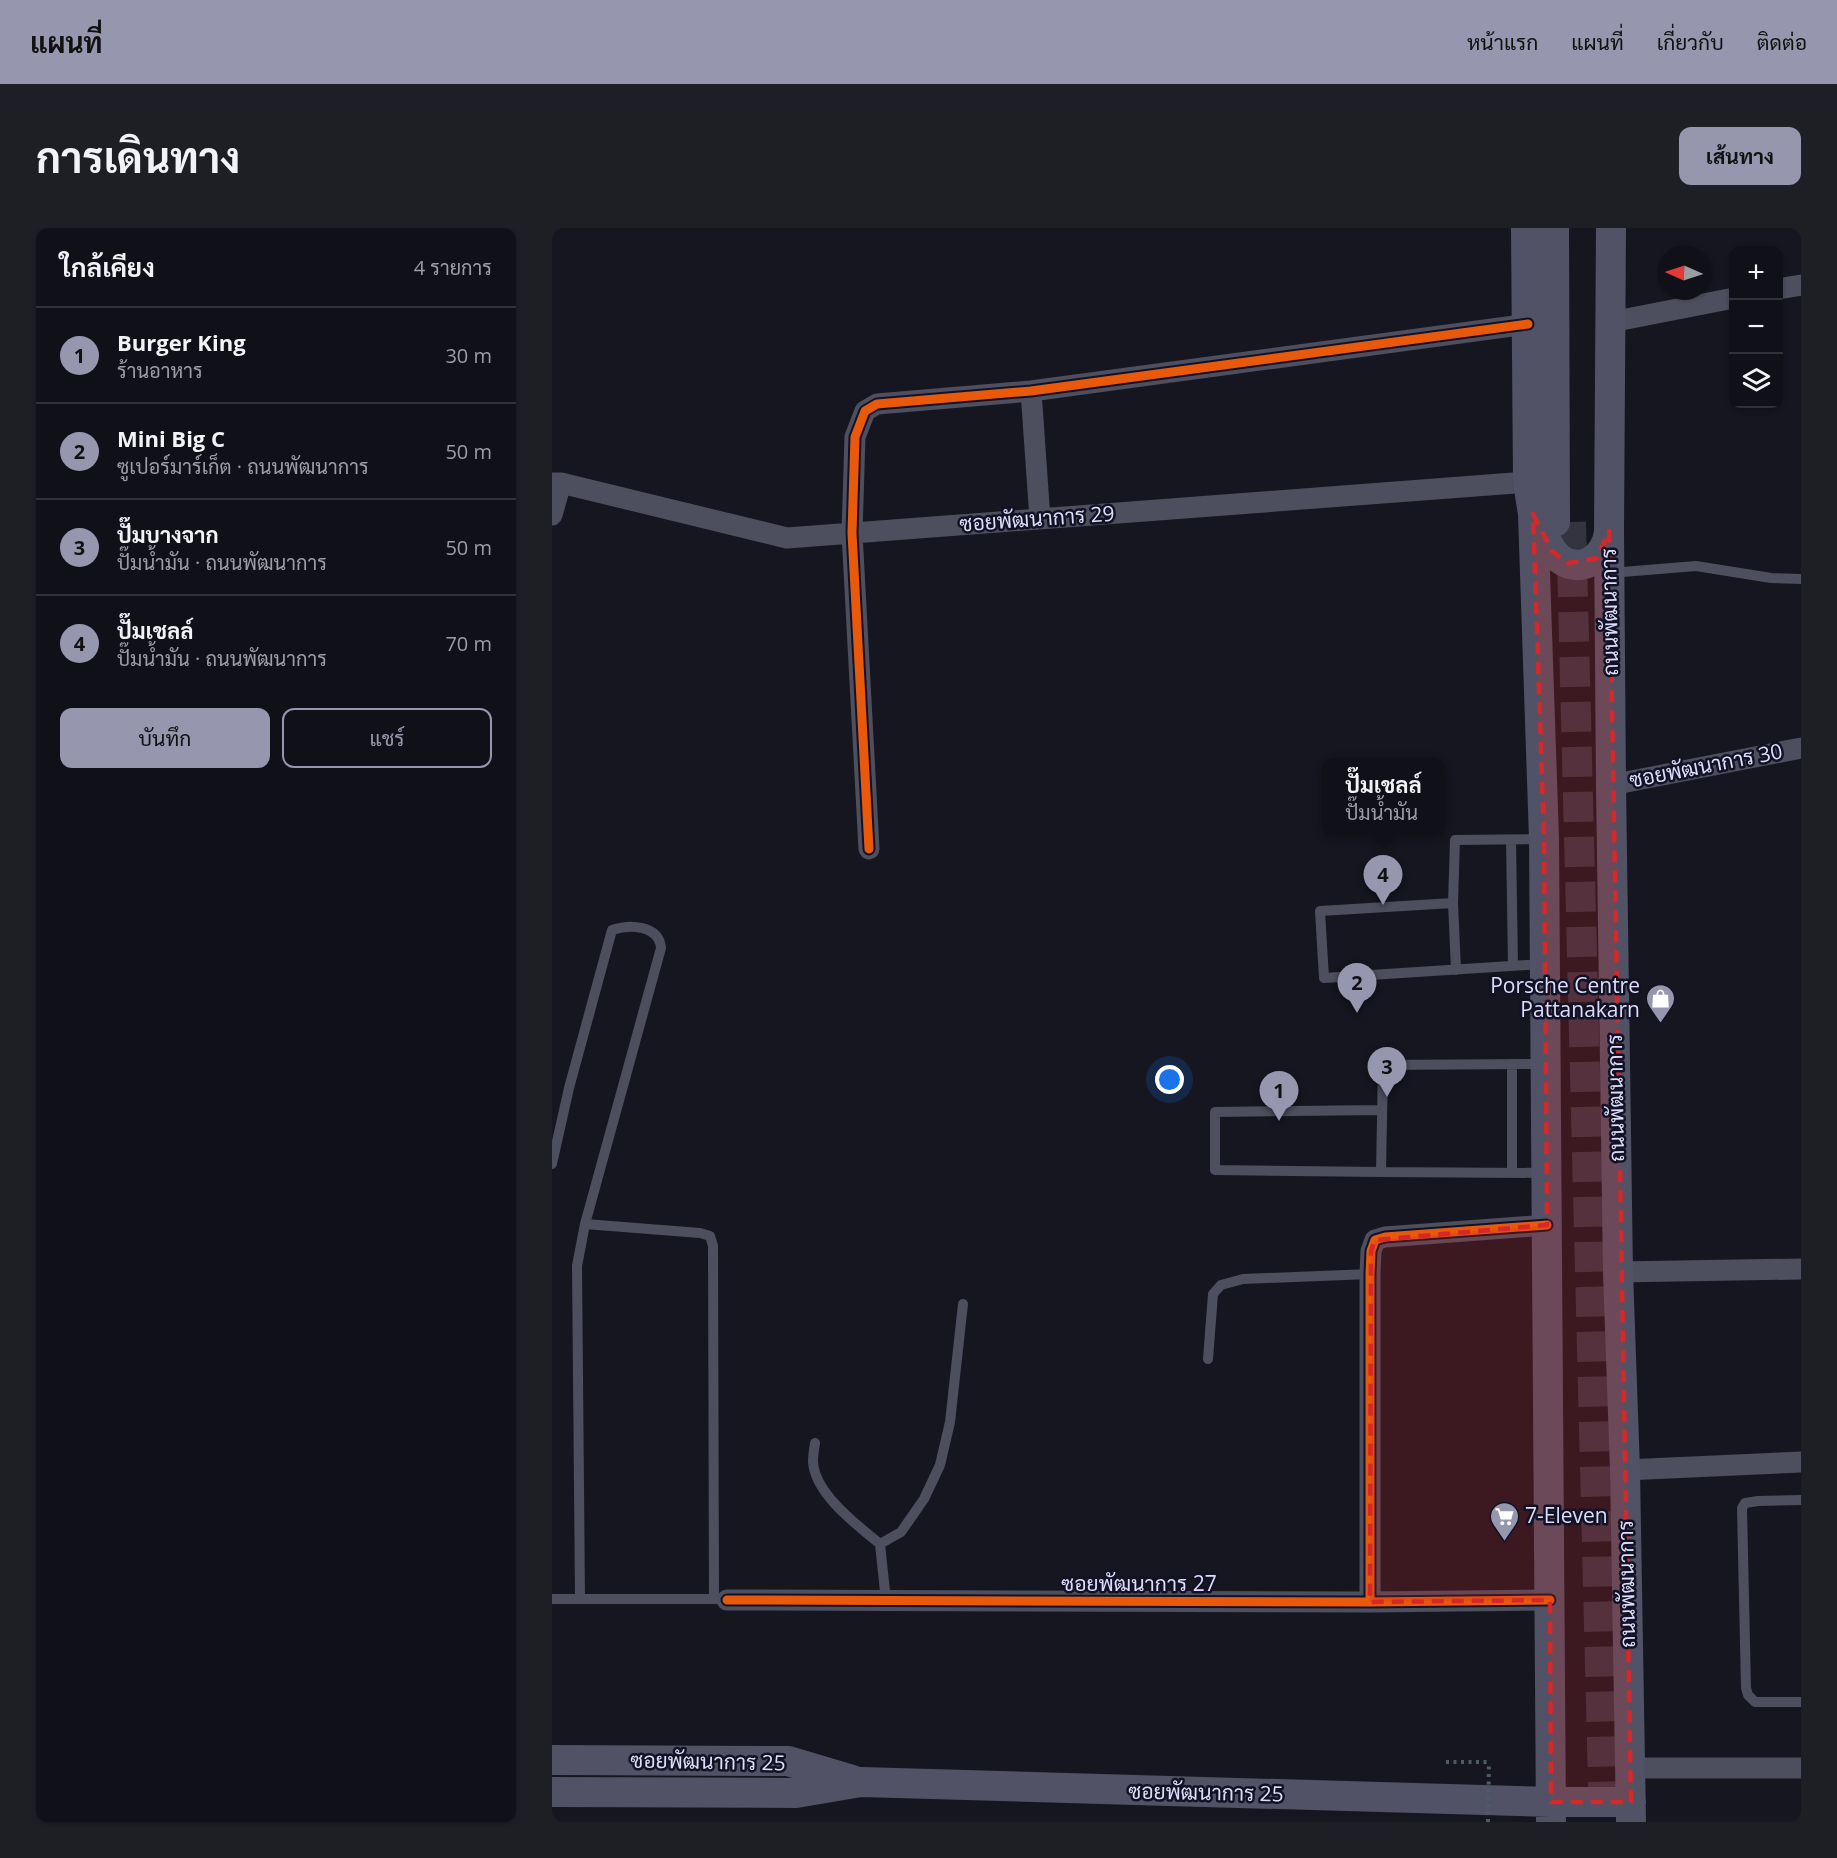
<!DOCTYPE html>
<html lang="th">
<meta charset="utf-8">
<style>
body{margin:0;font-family:"Open Sans",Sarabun,sans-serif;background:#1e1e25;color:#f1f3f6}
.controls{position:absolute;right:18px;top:18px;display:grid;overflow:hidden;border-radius:12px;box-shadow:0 2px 4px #0004}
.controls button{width:54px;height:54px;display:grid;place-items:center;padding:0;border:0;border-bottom:2px solid #303037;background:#101018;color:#f1f3f6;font:30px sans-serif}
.compass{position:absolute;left:1105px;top:18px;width:54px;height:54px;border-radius:50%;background:#101018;box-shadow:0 2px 4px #0004;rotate:273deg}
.you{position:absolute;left:618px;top:852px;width:21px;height:21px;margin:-15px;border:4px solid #fff;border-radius:50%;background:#1a73e8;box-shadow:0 0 0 9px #1a73e833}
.badge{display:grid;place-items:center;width:39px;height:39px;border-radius:50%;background:#9697ae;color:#111;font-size:20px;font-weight:700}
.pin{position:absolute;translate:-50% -50px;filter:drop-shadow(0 2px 3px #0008)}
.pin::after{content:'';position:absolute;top:32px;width:21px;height:18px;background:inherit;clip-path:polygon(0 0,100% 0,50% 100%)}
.popup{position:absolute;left:770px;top:530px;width:123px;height:78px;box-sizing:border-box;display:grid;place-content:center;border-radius:12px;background:#101018;filter:drop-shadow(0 2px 4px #0005);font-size:20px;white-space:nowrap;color:#9c9da2}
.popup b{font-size:22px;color:#f1f3f6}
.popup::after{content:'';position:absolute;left:50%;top:100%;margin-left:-12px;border:12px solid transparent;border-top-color:#101018}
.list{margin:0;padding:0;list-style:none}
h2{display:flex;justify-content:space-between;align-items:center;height:78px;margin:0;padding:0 24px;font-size:26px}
h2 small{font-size:20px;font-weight:400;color:#9c9da2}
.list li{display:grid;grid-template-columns:39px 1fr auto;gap:18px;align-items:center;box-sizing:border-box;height:96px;padding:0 24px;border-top:2px solid #303037}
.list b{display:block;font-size:22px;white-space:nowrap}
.list p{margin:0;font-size:20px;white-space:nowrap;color:#9c9da2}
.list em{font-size:20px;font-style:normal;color:#9c9da2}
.actions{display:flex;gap:12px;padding:18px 24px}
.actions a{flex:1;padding:14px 0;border:2px solid #9697ae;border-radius:12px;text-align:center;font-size:21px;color:#9697ae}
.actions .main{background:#9697ae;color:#111}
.icon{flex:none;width:33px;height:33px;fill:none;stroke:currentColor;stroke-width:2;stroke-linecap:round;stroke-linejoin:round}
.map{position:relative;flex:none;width:1249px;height:1594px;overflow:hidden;border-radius:12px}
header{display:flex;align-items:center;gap:36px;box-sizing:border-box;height:84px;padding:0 30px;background:#9697ae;color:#111}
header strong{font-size:28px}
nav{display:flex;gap:33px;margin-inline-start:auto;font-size:21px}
.intro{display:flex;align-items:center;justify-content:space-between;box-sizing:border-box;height:144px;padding:0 36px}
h1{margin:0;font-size:42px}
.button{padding:15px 27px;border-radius:12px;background:#9697ae;color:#111;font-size:21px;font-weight:700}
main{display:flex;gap:36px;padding:0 36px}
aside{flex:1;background:#101018;border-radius:12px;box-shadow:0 2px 4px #0004}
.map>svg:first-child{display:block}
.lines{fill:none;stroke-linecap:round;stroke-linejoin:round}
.secondary-tunnel{stroke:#343441;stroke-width:30;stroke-dasharray:30 15;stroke-linecap:butt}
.path{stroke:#4e5c63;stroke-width:4;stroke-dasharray:3 4.5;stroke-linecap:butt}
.service{stroke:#4d4f5f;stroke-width:10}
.minor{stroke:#4d4f5f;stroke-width:21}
.secondary{stroke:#515265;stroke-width:30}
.path-bridge{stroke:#4e5c63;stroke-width:4;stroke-dasharray:3 4.5;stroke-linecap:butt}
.cycleway-casing{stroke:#121224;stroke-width:13}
.cycleway{stroke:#e8590c;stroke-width:9}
.marked{fill:#d62828;fill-opacity:0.2;stroke:#d62828;stroke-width:4.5;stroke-dasharray:12 8;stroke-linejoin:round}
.labels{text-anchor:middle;stroke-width:5;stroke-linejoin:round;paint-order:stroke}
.street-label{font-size:21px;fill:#dbddfa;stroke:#121224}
.poi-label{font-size:21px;fill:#dbddfa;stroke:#121224;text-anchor:end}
</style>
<header>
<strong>แผนที่</strong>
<nav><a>หน้าแรก</a><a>แผนที่</a><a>เกี่ยวกับ</a><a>ติดต่อ</a></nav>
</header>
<div class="intro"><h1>การเดินทาง</h1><a class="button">เส้นทาง</a></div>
<main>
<aside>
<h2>ใกล้เคียง<small>4 รายการ</small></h2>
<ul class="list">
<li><span class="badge">1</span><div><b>Burger King</b><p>ร้านอาหาร</p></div><em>30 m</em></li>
<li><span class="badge">2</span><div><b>Mini Big C</b><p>ซูเปอร์มาร์เก็ต · ถนนพัฒนาการ</p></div><em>50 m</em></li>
<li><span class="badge">3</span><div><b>ปั๊มบางจาก</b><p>ปั๊มน้ำมัน · ถนนพัฒนาการ</p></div><em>50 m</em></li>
<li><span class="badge">4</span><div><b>ปั๊มเชลล์</b><p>ปั๊มน้ำมัน · ถนนพัฒนาการ</p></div><em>70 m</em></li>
</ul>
<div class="actions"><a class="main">บันทึก</a><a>แชร์</a></div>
</aside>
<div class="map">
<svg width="1249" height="1594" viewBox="0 0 1249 1594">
<rect width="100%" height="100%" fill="#161620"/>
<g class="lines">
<path class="secondary-tunnel" d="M1019 294 1052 1594"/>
<path class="path" d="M894 1534H937"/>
<path class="service" d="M1058 345 1144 338 1219 350 1249 351
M959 612 961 738
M901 675 904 742
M990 736 772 750 768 683 901 675 903 612 990 611
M991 836 831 837 829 944 994 945
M0 936 17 860 60 702C78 696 107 697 109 720L33 996 25 1038 28 1370
M829 944 663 942V884L830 882
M960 945V836
M33 996 148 1005 158 1008 161 1018 162 1371
M656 1131 661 1066 669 1057 691 1051 818 1046
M263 1215C262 1221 261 1228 261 1234 263 1266 305 1297 328 1316
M1249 1272 1206 1273 1193 1275 1190 1280 1194 1460 1196 1467 1203 1474H1249
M0 1371H168
M334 1373 328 1316 349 1304 372 1271 388 1237 398 1194 411 1076"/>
<path class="minor" d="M1226 61 1249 57
M1059 94 1182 70
M479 163 488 291
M0 255H9L235 310 976 254
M0 287 9 255
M1059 557 1249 520
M317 621 300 305 303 209 313 183 325 176 479 163 976 96
M1066 1044 1249 1041
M1073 1242 1249 1234
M175 1372 818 1374 998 1372
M818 1374V1046L819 1023 823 1012 833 1009 995 997
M1087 1540H1249"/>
<path class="secondary" d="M974 0 976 254 981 286 992 611 999 1594
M1002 0 1003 294
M1059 0 1057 303 1059 557 1066 1044 1073 1242 1079 1594
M984 291C990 303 996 322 1008 331 1031 348 1054 327 1057 304
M0 1532 236 1533 300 1552
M0 1564 244 1565 309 1554 999 1574H1079"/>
<path class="path-bridge" d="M936 1594 937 1534"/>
<defs>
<path id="cycleway" d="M317 621 300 305 303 209 313 183 325 176 479 163 976 96
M175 1372 818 1374 998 1372
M818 1374V1046L819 1023 823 1012 833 1009 995 997"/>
</defs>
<use href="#cycleway" class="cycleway-casing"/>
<use href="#cycleway" class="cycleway"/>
</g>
<path class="marked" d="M981 286 1000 323 1016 335 1045 330 1057 303 1079 1574H999L998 1372 818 1374 819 1023 823 1012 995 997 992 611Z"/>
<defs>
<symbol id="shop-pin" viewBox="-11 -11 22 30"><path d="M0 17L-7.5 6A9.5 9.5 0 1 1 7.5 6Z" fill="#9697ae" stroke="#121224"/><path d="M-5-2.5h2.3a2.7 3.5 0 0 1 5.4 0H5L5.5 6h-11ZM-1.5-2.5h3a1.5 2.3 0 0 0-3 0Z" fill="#fff"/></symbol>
<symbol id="supermarket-pin" viewBox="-11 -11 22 30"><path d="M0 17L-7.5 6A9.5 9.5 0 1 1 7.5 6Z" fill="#9697ae" stroke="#121224"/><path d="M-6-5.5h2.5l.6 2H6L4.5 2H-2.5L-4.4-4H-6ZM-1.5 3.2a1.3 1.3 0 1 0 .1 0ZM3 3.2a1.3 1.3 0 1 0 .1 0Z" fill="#fff"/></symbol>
</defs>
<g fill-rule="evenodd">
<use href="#shop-pin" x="1092" y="754" width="33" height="45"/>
<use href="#supermarket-pin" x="936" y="1272" width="33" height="45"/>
</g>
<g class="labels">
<g class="street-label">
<text transform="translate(485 291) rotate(-4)" y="7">ซอยพัฒนาการ 29</text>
<text transform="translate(1058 384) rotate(-91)" y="7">ถนนพัฒนาการ</text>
<text transform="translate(1154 538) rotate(-11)" y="7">ซอยพัฒนาการ 30</text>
<text transform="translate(1064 870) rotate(-91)" y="7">ถนนพัฒนาการ</text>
<text x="587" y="1363">ซอยพัฒนาการ 27</text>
<text transform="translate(1075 1356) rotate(-91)" y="7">ถนนพัฒนาการ</text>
<text transform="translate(156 1534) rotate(1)" y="7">ซอยพัฒนาการ 25</text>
<text transform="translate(654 1565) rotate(1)" y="7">ซอยพัฒนาการ 25</text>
</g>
<g class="poi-label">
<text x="1088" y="765">Porsche Centre<tspan x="1088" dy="24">Pattanakarn</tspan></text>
<text x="973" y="1295" text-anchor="start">7-Eleven</text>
</g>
</g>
</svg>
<div class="controls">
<button>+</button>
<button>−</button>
<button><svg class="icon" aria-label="layers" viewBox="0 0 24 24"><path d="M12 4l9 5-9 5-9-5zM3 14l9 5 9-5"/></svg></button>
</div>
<svg class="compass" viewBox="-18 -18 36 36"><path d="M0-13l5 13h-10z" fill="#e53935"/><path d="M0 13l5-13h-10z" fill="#9c9da2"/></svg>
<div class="you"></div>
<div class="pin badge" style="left:727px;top:893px">1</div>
<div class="pin badge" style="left:805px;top:785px">2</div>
<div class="pin badge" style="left:835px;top:869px">3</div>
<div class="pin badge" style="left:831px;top:677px">4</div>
<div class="popup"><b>ปั๊มเชลล์</b>ปั๊มน้ำมัน</div>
</div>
</main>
